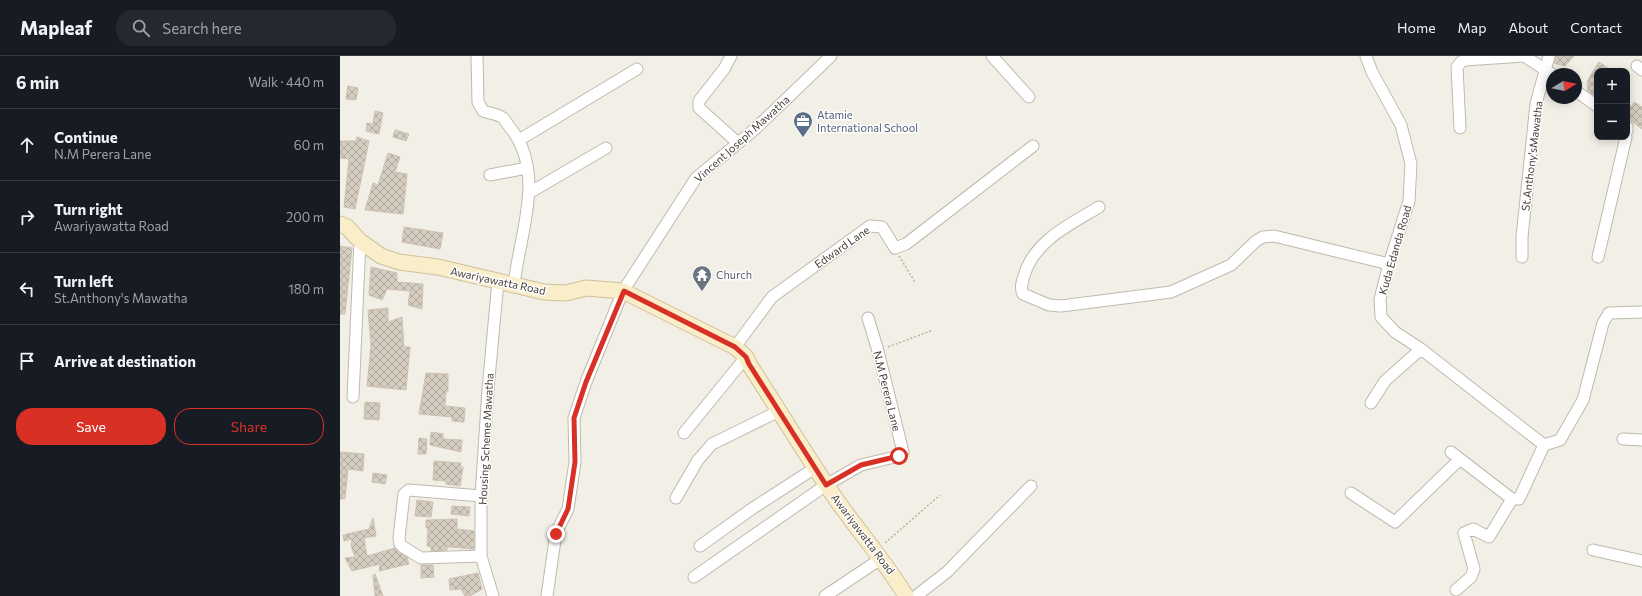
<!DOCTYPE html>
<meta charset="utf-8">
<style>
body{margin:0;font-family:Commissioner,sans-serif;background:#242831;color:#f1f3f6}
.controls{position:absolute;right:12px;top:12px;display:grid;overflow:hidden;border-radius:8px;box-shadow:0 2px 10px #0003}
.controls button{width:36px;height:36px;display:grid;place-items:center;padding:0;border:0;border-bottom:1px solid #363941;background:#171b24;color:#f1f3f6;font:20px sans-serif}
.compass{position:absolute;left:1206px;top:12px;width:36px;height:36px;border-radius:50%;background:#171b24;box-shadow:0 2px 10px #0003;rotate:80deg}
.stop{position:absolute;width:12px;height:12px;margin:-9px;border:3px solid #d93025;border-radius:50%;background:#fff}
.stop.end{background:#d93025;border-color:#fff;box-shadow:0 1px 4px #0008}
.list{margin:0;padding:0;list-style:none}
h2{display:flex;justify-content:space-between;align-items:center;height:52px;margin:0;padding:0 16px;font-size:17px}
h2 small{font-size:13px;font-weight:400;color:#9ea1a6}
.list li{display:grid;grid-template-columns:26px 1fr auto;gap:12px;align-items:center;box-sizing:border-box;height:72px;padding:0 16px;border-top:1px solid #363941}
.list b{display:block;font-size:15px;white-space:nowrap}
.list p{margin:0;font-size:13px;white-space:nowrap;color:#9ea1a6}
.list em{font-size:13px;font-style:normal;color:#9ea1a6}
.actions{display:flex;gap:8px;padding:12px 16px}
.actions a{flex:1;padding:9px 0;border:1px solid #d93025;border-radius:16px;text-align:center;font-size:14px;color:#d93025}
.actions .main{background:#d93025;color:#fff}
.icon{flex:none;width:22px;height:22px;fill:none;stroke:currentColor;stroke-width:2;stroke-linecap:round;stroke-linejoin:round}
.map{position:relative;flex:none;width:1302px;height:540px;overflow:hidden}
header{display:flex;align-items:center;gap:24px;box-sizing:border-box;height:56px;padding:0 20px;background:#171b24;border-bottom:1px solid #363941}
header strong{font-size:19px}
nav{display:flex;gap:22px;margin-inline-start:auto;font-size:14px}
.search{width:280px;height:36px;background:#242831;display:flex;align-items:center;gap:10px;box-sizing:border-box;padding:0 14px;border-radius:16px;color:#9ea1a6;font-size:15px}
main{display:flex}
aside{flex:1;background:#171b24}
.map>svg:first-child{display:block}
.building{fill:url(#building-cross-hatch);stroke:#cdc2b2}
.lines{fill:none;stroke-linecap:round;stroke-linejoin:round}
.street-casing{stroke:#c0b9ae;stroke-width:13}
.secondary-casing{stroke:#cec19a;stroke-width:17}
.path{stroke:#bdb29d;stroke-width:1.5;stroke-dasharray:2 2;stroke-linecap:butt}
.street{stroke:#fff;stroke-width:11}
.secondary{stroke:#faeeca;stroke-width:15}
.route{stroke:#d93025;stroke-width:5}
.labels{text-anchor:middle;stroke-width:3;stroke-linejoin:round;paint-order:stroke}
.service-label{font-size:11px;fill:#4e5e75;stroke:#fff;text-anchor:start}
.street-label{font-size:11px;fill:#453f37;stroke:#fff}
.worship-label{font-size:11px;fill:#5b616d;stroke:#fff;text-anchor:start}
</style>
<header>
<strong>Mapleaf</strong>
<div class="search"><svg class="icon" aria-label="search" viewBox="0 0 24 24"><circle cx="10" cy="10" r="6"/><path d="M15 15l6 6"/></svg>Search here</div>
<nav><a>Home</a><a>Map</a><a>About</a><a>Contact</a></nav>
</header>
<main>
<aside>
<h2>6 min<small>Walk · 440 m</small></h2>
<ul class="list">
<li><svg class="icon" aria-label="ahead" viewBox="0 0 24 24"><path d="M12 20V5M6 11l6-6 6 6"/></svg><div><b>Continue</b><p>N.M Perera Lane</p></div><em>60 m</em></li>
<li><svg class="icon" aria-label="right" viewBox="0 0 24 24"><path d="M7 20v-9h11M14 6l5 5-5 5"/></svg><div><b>Turn right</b><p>Awariyawatta Road</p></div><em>200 m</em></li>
<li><svg class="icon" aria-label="left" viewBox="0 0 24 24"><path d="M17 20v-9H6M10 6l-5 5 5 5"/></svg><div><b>Turn left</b><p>St.Anthony's Mawatha</p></div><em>180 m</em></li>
<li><svg class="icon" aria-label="arrive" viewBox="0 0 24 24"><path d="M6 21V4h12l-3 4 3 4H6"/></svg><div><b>Arrive at destination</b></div></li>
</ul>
<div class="actions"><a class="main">Save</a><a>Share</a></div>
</aside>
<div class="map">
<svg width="1302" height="540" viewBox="0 0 1302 540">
<defs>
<pattern id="building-cross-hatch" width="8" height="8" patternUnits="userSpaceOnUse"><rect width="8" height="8" fill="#d6cdc1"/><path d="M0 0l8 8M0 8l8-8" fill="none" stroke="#afa89e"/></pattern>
</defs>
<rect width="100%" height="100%" fill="#f2efe7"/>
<path class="building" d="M1216 0H1234L1225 10 1214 7Z
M1259 6 1272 15H1257V41L1248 35 1247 29 1248 24Z
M8 30 18 32 16 44 6 43Z
M1294 46 1302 51V73L1287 62V48L1291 51Z
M35 55 43 57 39 78 26 75 27 67 33 68Z
M55 74 69 78 66 85 53 81Z
M17 81 29 85 15 153 4 151 9 103 0 102V85H16Z
M48 97 60 101 55 116 67 118 63 158 25 154 33 127 38 129Z
M64 171 103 177 100 193 62 186Z
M0 190 12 192 5 258H0Z
M31 211 57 217V226L83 228 82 253 68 249 70 235 47 233 42 244 29 239Z
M48 252V266L62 261 64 291H70L66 334 27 330 31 290 28 254Z
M86 317 108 318V335H106L105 350 125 352 124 366 112 365V361L79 358Z
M25 346 40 347 39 364 24 363Z
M91 376 103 378V383L122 384 121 396 90 389Z
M79 382 87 383 86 398H78Z
M0 396 24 398 23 415 8 413 5 443H0Z
M94 405 121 407 120 411H123L120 430 106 428V425L93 424Z
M33 417 47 419 45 428 32 426Z
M77 444 93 446 91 461 75 460Z
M112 450 130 451 129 460 111 458Z
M33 462 36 480 24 482 27 500 55 492 67 501 69 508 39 515 40 508 12 515 5 502 15 501 11 490 12 483 4 485 3 479 29 473Z
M117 463V473L134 475V493L109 491H107V494L91 495V491L87 490 88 472H86V464Z
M81 509H93L94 521 81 522Z
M138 517 142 533 130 540H125L121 533 110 534 109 523Z
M35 518 43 540H35L33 519Z"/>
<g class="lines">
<defs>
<path id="street" d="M137 0 138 46 143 55C148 57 158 58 163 62 166 65 169 71 172 74 206 120 179 179 174 229
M391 0 384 13 359 45V52L398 87
M652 0 689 41
M1026 0 1032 16 1061 69 1071 108 1069 145 1049 208 1040 243 1041 261 1055 276 1081 293 1204 389
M1297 10 1302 14
M1236 35 1257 50
M1287 71V75
M1120 72 1117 11 1121 6 1125 4 1184 0 1212 18
M179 84 297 13
M150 119 187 112
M189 137 266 92
M759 151C729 169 694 185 684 220 682 226 680 232 683 238L709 249 721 250 831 236 891 209 916 185 923 181 934 180 1049 208
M1182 201V181L1196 48 1209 0
M1258 201 1286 81
M395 291 432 241 530 170 542 171 555 192 566 188 693 90
M13 341 20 185
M1031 347 1045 325 1081 293
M344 377 406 301
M1283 383 1302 384
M1111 396 1172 443H1179L1204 389 1220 384 1243 344 1263 267 1269 257 1302 256
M1011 437 1055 466 1120 403
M336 442 358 404 372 388 439 355
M360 490 413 452 475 412
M1253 494 1302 505
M141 500 81 502 63 491 60 488 59 482 64 438 69 434 141 440
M354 521 486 429 521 409 559 400 563 396 538 295 528 262
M1116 534 1131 521 1134 513 1124 477 1133 473 1149 481 1172 443
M153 540 141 500V440L148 333 158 225
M207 540 216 477 228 453 235 406 234 362 246 326 283 235 356 122 415 73 491 0
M485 540 542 502
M576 540 607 516 691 430"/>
<path id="secondary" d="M0 168 7 171 20 185 41 200 59 206 98 211 204 236 226 237 246 232 283 235 395 291 406 301 409 308C439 354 467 401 498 446 521 478 546 507 566 540"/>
</defs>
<use href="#street" class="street-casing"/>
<use href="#secondary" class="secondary-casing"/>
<path class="path" d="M559 200 575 226
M548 291 593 274
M545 487 600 439"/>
<use href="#street" class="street"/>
<use href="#secondary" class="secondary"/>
</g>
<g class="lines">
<path class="route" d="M216 478 228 453 235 406 234 362 246 326 284 235 395 291 406 301 409 308 486 429 521 409 559 400"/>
</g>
<defs>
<symbol id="office-pin" viewBox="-11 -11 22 30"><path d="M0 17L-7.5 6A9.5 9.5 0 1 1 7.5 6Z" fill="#5c6f8a" stroke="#fff"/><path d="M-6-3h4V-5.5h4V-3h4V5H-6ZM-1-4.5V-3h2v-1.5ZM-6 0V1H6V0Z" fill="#fff"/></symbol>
<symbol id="temple-pin" viewBox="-11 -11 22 30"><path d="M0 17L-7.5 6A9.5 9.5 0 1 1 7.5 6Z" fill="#6b7280" stroke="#fff"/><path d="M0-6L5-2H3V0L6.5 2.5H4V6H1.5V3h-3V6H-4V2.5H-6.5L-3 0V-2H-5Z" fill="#fff"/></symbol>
</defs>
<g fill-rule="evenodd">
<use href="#office-pin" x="452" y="54" width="22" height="30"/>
<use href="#temple-pin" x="351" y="208" width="22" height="30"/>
</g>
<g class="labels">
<g class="service-label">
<text x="477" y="63">Atamie<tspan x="477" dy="13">International School</tspan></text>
</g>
<g class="street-label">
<text transform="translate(402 83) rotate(-42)" y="4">Vincent Joseph Mawatha</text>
<text transform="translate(1192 100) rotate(-83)" y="4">St.Anthony'sMawatha</text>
<text transform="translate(502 191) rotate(-35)" y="4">Edward Lane</text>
<text transform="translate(1055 194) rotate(-74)" y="4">Kuda Edanda Road</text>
<text transform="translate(158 225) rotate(12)" y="4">Awariyawatta Road</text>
<text transform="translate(547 335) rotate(76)" y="4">N.M Perera Lane</text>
<text transform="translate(146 383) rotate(-87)" y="4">Housing Scheme Mawatha</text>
<text transform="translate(523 478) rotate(53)" y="4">Awariyawatta Road</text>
</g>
<g class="worship-label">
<text x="376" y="223">Church</text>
</g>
</g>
</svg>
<div class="controls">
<button>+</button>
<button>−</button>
</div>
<svg class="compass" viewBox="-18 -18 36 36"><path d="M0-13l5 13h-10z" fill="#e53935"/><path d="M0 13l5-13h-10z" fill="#9ea1a6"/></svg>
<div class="stop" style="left:559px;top:400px"></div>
<div class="stop end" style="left:216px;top:478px"></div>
</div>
</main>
